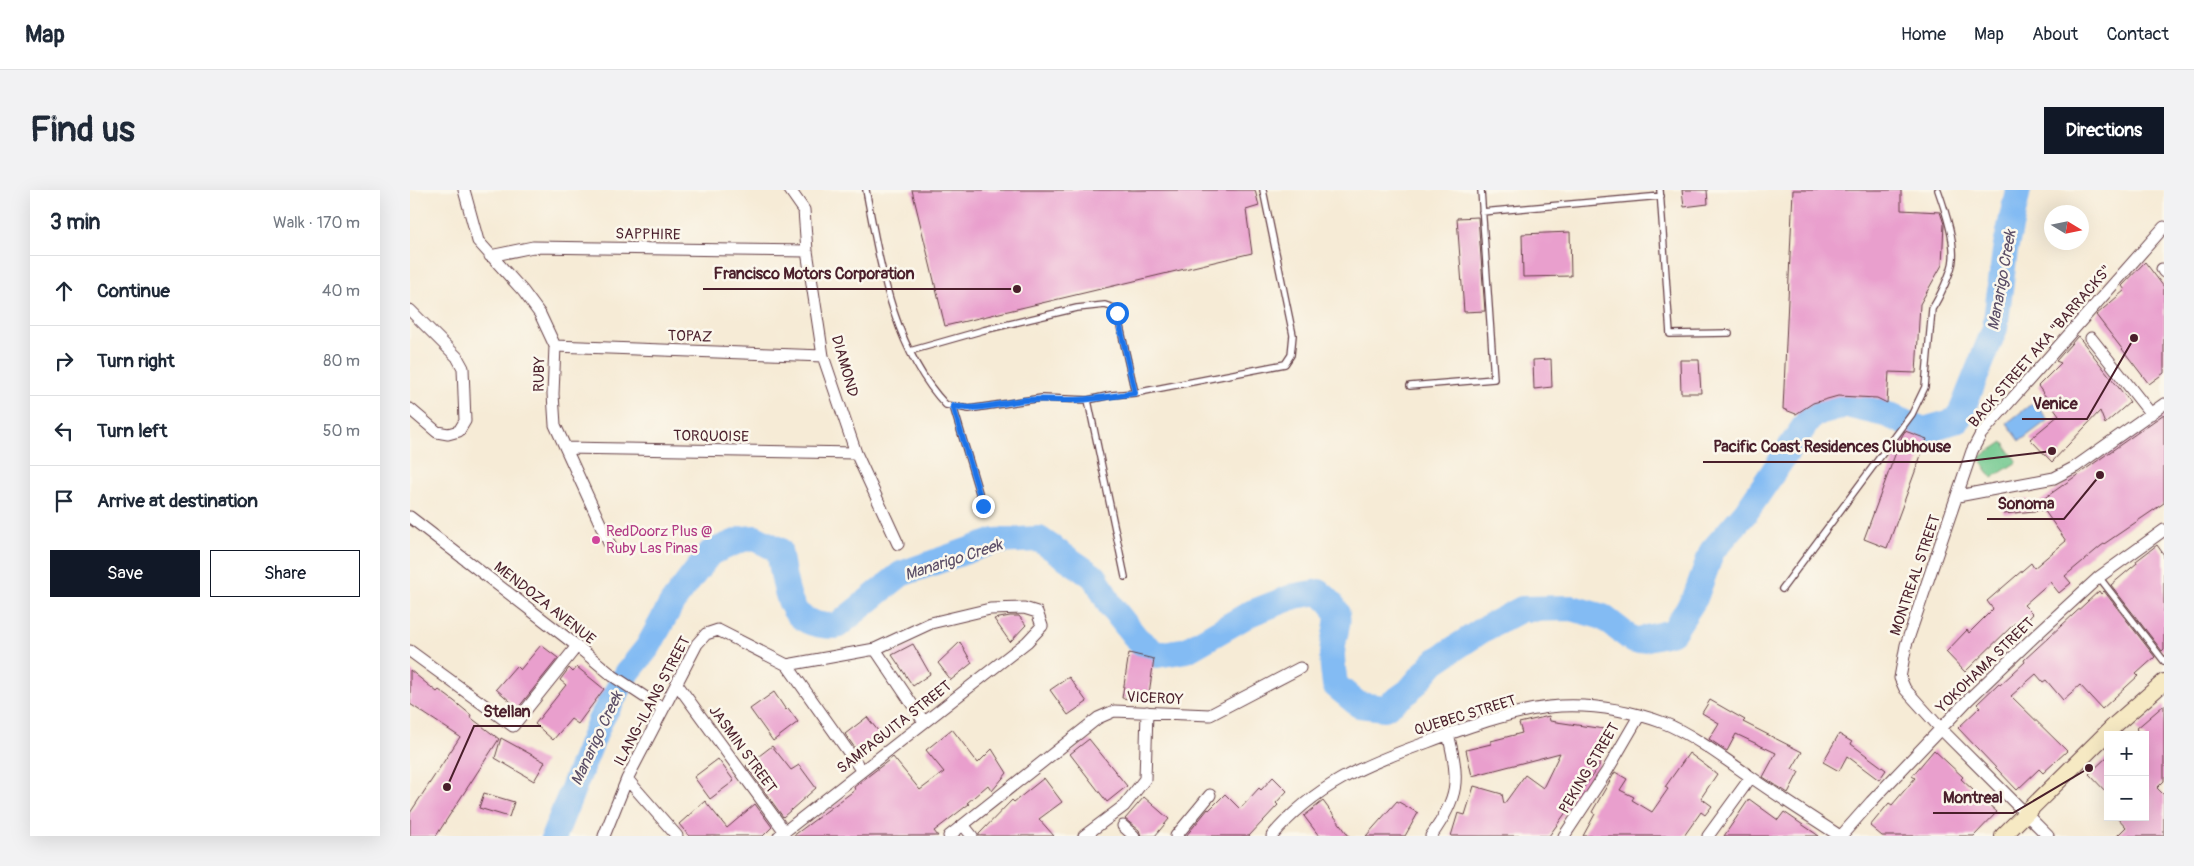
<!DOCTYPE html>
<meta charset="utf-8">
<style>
body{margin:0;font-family:Pangolin,sans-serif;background:#f2f2f3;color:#1f2937}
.controls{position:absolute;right:15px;bottom:15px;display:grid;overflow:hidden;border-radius:0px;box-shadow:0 5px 20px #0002}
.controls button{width:45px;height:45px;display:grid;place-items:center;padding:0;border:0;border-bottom:1px solid #e0e1e3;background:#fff;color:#1f2937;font:25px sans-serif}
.compass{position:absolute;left:1634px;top:15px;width:45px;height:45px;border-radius:50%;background:#fff;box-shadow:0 5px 20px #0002;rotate:100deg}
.stop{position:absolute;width:15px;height:15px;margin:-11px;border:4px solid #1a73e8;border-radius:50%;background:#fff}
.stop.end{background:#1a73e8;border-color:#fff;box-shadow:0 1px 5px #0008}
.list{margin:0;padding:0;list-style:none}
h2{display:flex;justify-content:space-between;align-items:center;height:65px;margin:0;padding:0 20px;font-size:21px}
h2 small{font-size:16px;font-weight:400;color:#747a83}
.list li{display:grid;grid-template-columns:32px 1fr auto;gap:15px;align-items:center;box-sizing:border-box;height:70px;padding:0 20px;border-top:1px solid #e0e1e3}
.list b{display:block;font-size:19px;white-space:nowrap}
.list em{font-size:16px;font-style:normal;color:#747a83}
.actions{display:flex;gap:10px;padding:15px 20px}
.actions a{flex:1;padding:11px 0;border:1px solid #111827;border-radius:0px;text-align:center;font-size:18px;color:#111827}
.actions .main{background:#111827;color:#fff}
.icon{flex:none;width:28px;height:28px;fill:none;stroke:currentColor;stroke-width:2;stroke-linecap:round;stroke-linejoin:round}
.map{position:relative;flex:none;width:1754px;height:646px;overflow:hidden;border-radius:0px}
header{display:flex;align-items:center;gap:30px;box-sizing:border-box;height:70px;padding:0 25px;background:#fff;border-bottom:1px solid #e0e1e3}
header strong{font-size:24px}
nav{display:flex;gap:28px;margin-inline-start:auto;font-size:18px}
.intro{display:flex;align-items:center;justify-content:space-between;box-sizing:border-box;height:120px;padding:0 30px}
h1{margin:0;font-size:35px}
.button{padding:12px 22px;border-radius:0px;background:#111827;color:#fff;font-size:18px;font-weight:700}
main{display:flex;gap:30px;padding:0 30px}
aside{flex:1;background:#fff;border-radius:0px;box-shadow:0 5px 20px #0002}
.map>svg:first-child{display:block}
.green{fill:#71c88e;stroke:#5e745c}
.water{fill:#83bbf3;stroke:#666d8f}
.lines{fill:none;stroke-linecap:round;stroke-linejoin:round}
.river{stroke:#83bbf3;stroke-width:26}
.building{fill:#e99fcd}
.lane-casing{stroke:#643e45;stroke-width:8}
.street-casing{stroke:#643e45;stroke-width:13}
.secondary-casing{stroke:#643e45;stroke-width:18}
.lane{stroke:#fff;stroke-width:5.5}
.street{stroke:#fff;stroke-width:11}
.secondary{stroke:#f6e9c3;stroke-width:16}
.route{stroke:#1a73e8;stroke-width:6}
.hotel-dot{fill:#d1479c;stroke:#fbf7ec;stroke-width:2}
.labels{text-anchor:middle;stroke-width:5;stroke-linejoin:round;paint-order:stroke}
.street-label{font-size:15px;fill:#4a1f2b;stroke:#fbf7ec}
.hotel-label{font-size:15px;fill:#b23c85;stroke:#fbf7ec;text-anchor:start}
.water-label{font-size:16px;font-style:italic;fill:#5b4e67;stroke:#fbf7ec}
.leader{fill:none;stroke:#4a1f2b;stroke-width:2}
.callout-dot{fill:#4a1f2b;stroke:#fbf7ec;stroke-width:2}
.callout-label{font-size:16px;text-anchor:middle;font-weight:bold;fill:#4a1f2b;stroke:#fbf7ec;stroke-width:5;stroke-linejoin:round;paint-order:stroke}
</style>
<header>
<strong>Map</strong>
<nav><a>Home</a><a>Map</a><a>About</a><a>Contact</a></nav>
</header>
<div class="intro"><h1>Find us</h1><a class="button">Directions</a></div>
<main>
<aside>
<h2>3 min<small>Walk · 170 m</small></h2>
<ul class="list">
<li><svg class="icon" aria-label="ahead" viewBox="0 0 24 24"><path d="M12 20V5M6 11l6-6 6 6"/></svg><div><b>Continue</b></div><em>40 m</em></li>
<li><svg class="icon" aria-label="right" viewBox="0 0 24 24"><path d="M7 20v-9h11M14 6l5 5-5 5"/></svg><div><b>Turn right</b></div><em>80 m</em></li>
<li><svg class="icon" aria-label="left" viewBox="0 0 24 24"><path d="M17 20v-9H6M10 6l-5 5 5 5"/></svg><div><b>Turn left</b></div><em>50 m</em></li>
<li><svg class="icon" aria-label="arrive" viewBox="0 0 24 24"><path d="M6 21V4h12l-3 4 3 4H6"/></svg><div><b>Arrive at destination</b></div></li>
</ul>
<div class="actions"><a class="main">Save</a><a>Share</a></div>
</aside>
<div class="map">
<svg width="1754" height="646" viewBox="0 0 1754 646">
<rect width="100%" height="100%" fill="#fbf7ec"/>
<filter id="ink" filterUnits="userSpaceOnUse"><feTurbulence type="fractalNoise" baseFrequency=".02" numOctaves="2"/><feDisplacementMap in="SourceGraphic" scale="10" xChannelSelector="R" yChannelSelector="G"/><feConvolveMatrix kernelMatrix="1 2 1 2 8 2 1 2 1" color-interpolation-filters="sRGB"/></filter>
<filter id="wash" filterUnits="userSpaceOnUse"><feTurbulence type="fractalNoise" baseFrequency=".0096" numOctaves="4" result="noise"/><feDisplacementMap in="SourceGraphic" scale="20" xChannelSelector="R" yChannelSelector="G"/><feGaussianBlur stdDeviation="1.12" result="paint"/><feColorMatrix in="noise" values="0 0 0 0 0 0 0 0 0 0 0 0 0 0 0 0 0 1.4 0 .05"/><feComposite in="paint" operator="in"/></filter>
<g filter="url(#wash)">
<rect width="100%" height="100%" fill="#f6ebd6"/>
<path class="green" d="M1593 252 1607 272 1582 288 1569 268Z"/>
<path class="water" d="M1624 212 1638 230 1610 251 1597 233Z"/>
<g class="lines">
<path class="river" d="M144 646 190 531 218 482 238 457 262 413 300 363 333 349 345 348 369 360C372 377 376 415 390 426 401 435 414 436 427 436L491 384 585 351 629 349 686 388 700 415 727 449 747 465 777 460 841 423 885 406 909 402C939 425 924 433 922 464 922 474 924 485 925 495L949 515 975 518 999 501 1024 472 1074 439 1112 419 1162 418 1193 427 1224 451 1263 442 1285 408 1302 361 1336 322 1402 225 1437 215 1475 224 1514 240 1548 230 1585 138 1595 61 1608 0"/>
</g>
<g id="blocks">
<path class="building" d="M502 0H845L849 16 836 20 842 63 535 136Z
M1272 0H1297L1298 14 1274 17Z
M1383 0H1491V20L1530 22 1534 34 1532 75 1510 114 1506 183 1479 182 1477 213 1467 208 1428 206 1403 213 1386 224 1373 219Z
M1068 27 1075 121 1054 122 1047 28Z
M1160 42 1161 86 1113 87 1112 44Z
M1735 72 1754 97V183L1739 194 1686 125 1715 100 1712 96Z
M1668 146 1720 212 1695 234 1690 221 1642 272 1620 249 1649 225 1628 196 1651 173 1646 171Z
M1141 169 1142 197 1124 199 1123 170Z
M1270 170H1289L1291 203H1271Z
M1754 224V313L1691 356 1655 386 1661 393 1649 403 1640 392 1614 415 1623 424 1610 438 1605 433 1555 482 1536 462 1557 440 1559 443 1583 419 1577 411 1621 373 1624 378 1656 351 1634 320 1594 324 1593 311 1618 309 1619 319Z
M1495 241 1517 249 1477 358 1454 349 1492 246Z
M1747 355 1754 365V459L1752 461 1701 395 1727 373 1726 371Z
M1689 401 1691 404 1694 401 1745 467 1726 484 1728 486 1692 519 1670 495 1653 510 1636 490 1633 492 1626 484 1601 506 1657 561 1633 583 1629 579 1607 600 1548 538 1570 517 1567 514 1589 493 1590 495 1615 472 1614 470Z
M600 426H609L616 435 600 452 584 429Z
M550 452 562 473 541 490 528 473Z
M503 454 520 484 503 496 482 465Z
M131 455 148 468 108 518 86 499 106 476 110 480Z
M719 463 744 469 738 511 712 508Z
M167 477 194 499 168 534 161 529 143 550 125 534 156 495 150 490 159 478 163 482Z
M0 480 27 502 29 500 44 511 61 525 60 527 89 549 26 646H0V623L50 547 0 514Z
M659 487 677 512 658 525 640 500Z
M364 502 376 520 378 518 388 532 363 551 340 519Z
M1300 510 1335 530 1333 532 1392 562 1382 579 1389 582 1378 603 1353 587 1366 563 1326 544 1317 561 1299 549 1309 533 1292 523Z
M1754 515V591L1747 598 1754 605V646H1707L1716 637 1707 627H1735V545H1732L1726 539Z
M1139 526 1140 531 1194 539 1189 576 1139 646H1041L1048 623 1055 625 1064 596 1092 604 1094 614 1115 585 1133 598 1150 563 1062 586 1056 560 1081 554V551L1112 543 1109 533Z
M457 527 473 547 450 565 435 544Z
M542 539 568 573 582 559 597 583 582 601 578 595 557 613 559 614 524 641 528 646H383L445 600 444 597 483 567 510 600 534 582 516 560Z
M1429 544 1442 552 1441 554 1476 580 1469 590 1437 566 1429 581 1413 572Z
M91 548 135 572 124 591 85 568Z
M679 549 717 596 697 612 660 564Z
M362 556 381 580 389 575 406 598 373 627 336 576Z
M1524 560 1553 587 1551 589 1587 622 1564 646H1472L1460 636 1479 613 1482 615 1505 588 1502 586Z
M1279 563 1307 584 1291 608 1302 616 1295 625 1291 622 1274 646H1173L1185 624 1182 622 1205 582 1217 589 1210 600 1224 607 1222 610 1242 622 1258 599 1255 597Z
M1698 566V604L1679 584Z
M308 569 324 591 300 609 284 587Z
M863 587 877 601 866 613 868 615 839 646H776L798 619 799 620 815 604 830 619 849 598 851 600Z
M634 588 652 612 629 629 644 646H569V644L602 610 604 612Z
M74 603 104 612 99 627 69 618Z
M734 607 759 629 745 646H731L729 640 715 629Z
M1339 609 1368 630 1374 622 1409 646H1314Z
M295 611 317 638 345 614 362 637 353 646H279L269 634Z
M913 611 939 646H909L894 626Z
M987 611 1008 623 995 646H956Z"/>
</g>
</g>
<g filter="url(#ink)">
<use href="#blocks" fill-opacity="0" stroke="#643e45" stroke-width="1"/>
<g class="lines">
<defs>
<path id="lane" d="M456 0C470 73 483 159 536 215L559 219 632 208 678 210 701 205 725 203 875 174 881 165 883 145 853 0
M1250 0 1260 144 1319 143
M1072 22 1251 6
M500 161 574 140 667 118 695 115 704 118 707 123 725 203
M1000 196 1084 189 1071 0
M678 210 715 387
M543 216 573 316
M1689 387 1754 471
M1372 399 1502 224 1515 197 1522 119C1528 110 1543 80 1543 69 1545 51 1534 17 1528 0"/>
<path id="street" d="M54 0 68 51 113 101 130 124 145 156 143 204 145 235 200 355
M380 0 394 20 397 61 413 166 446 263 488 354
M80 66 123 57 397 61
M1752 79 1754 82
M0 120 47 167 53 178 55 231 49 241 38 244 27 242 0 219
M1681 148 1741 224
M145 156 413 166
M156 258 446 263
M1548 306 1644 288 1665 277 1754 214
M0 327 167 456 203 486 253 519
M465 459 514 532
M0 461 103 536 167 456
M377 475 452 581
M267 494 375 642
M217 589 267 646
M554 636 562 646
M713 636 724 646
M194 646 217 589 287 454 296 444 308 440 377 475 465 459 521 433 580 419 614 418 627 422 632 436 617 452 369 646
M539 646 688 528 704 521 800 525 890 478
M674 646 714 616 735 589 737 522
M766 646 800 605
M862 646C905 595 954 575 1015 553 1055 538 1097 522 1139 517 1178 513 1218 520 1254 533 1280 543 1315 569 1338 585 1368 606 1399 626 1430 646
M1021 646C1049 607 1050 590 1038 544
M1154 646 1197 581 1229 526
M1298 646 1341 587
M1431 646 1461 612 1559 509 1626 445 1689 387 1754 340
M1638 646 1531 539 1495 499 1490 488 1496 455 1562 261 1571 244 1754 37"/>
<path id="secondary" d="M1593 646 1707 533 1754 492"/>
</defs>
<use href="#lane" class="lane-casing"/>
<use href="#street" class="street-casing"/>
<use href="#secondary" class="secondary-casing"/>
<use href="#lane" class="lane"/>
<use href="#street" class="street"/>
<use href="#secondary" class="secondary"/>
</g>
</g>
<g class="lines" filter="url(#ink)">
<path class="route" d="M573 316 543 216C567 222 592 212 616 210 637 208 658 212 679 209 694 208 709 205 725 203L707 123"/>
</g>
<circle class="hotel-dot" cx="186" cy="350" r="5"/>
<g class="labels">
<g class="street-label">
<text transform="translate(238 44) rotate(1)" y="5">SAPPHIRE</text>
<text transform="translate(280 146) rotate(2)" y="5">TOPAZ</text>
<text transform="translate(1630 156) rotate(-49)" y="5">BACK STREET AKA "BARRACKS"</text>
<text transform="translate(435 176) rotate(74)" y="5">DIAMOND</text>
<text transform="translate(129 184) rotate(-89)" y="5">RUBY</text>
<text transform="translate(301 246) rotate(1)" y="5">TORQUOISE</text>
<text transform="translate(1505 385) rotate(-71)" y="5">MONTREAL STREET</text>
<text transform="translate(135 413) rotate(38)" y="5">MENDOZA AVENUE</text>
<text transform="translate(1575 475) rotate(-44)" y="5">YOKOHAMA STREET</text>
<text transform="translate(745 508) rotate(3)" y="5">VICEROY</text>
<text transform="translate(242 511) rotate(-62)" y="5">ILANG-ILANG STREET</text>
<text transform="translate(1055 525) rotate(-17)" y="5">QUEBEC STREET</text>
<text transform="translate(484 537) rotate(-38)" y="5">SAMPAGUITA STREET</text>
<text transform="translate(333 559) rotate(54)" y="5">JASMIN STREET</text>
<text transform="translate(1179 578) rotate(-59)" y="5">PEKING STREET</text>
</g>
<g class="hotel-label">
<text x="196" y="346">RedDoorz Plus @<tspan x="196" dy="17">Ruby Las Pinas</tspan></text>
</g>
<g class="water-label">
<text transform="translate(1591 90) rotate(-80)" y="6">Manarigo Creek</text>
<text transform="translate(543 369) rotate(-18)" y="6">Manarigo Creek</text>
<text transform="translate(186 548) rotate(-65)" y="6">Manarigo Creek</text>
</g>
</g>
<path class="leader" d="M607 99L514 99H293M1724 148L1677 229H1612M1642 261L1550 272H1293M1690 285L1654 329H1577M37 597L64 536H131M1679 578L1603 623H1523"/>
<g class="callout-dot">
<circle cx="607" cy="99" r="5"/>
<circle cx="1724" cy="148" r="5"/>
<circle cx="1642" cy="261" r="5"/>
<circle cx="1690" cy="285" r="5"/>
<circle cx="37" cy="597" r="5"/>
<circle cx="1679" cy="578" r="5"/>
</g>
<g class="callout-label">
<text x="404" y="89">Francisco Motors Corporation</text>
<text x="1645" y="219">Venice</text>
<text x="1422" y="262">Pacific Coast Residences Clubhouse</text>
<text x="1616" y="319">Sonoma</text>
<text x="97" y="527">Stellan</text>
<text x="1563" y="613">Montreal</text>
</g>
</svg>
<div class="controls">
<button>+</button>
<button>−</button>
</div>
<svg class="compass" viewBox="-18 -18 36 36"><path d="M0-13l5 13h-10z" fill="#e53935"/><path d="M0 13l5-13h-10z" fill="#747a83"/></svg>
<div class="stop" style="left:707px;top:123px"></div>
<div class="stop end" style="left:573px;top:316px"></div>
</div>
</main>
